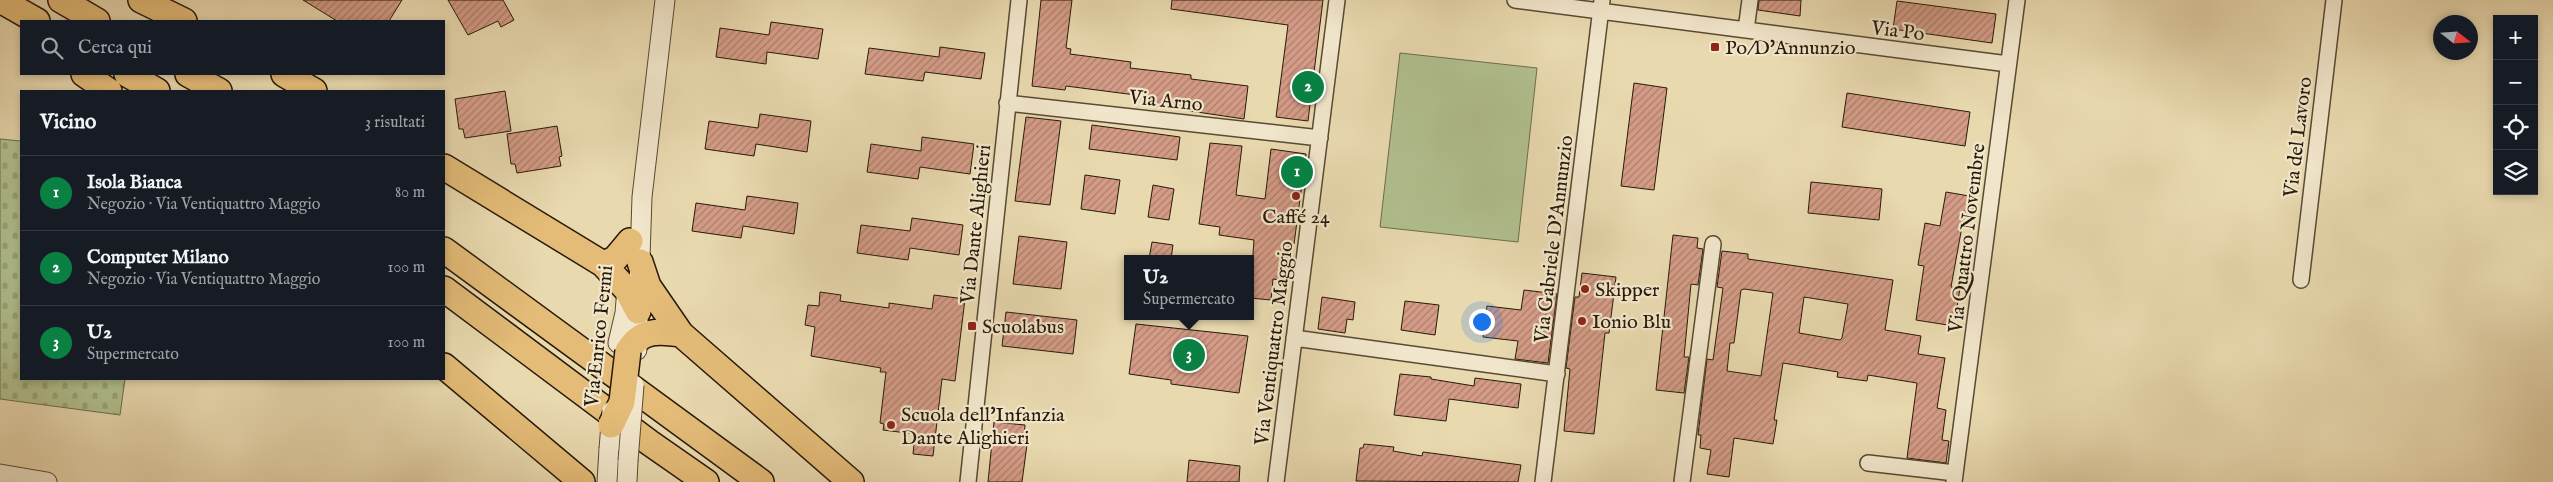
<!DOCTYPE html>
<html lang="it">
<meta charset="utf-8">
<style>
body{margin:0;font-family:"IM FELL English",serif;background:#20242c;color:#f1f3f6}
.controls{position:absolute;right:15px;top:15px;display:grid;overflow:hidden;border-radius:0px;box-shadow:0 2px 8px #0003}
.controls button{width:45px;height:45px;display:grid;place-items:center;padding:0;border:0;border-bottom:1px solid #363941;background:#171b24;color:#f1f3f6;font:25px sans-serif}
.compass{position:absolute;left:2433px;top:15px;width:45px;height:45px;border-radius:50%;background:#171b24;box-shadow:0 2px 8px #0003;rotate:107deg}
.you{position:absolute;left:1481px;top:321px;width:18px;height:18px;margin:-12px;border:4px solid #fff;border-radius:50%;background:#1a73e8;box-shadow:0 0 0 8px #1a73e833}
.badge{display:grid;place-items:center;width:32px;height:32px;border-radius:50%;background:#0b8043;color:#fff;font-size:16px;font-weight:700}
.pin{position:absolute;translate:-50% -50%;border:2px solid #fff;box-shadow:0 1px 5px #0006}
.popup{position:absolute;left:1124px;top:255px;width:130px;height:65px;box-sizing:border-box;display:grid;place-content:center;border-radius:0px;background:#171b24;filter:drop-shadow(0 1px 4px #0005);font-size:16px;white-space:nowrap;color:#9ea1a6}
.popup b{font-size:19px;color:#f1f3f6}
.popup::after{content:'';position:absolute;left:50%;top:100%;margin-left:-10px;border:10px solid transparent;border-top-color:#171b24}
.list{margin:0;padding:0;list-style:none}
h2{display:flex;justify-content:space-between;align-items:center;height:65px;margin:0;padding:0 20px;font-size:21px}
h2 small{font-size:16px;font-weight:400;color:#9ea1a6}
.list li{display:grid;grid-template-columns:32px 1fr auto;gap:15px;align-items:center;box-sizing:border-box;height:75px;padding:0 20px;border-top:1px solid #363941}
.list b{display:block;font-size:19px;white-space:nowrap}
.list p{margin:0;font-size:16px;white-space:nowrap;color:#9ea1a6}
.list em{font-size:16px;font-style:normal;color:#9ea1a6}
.icon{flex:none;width:28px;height:28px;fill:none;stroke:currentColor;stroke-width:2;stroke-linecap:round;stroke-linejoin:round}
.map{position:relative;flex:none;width:2553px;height:482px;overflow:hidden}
.search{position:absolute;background:#171b24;box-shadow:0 2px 8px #0003;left:20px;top:20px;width:425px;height:55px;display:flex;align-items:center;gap:12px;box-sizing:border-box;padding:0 18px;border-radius:0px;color:#9ea1a6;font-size:19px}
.panel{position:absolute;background:#171b24;box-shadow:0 2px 8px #0003;left:20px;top:90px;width:425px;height:290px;border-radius:0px}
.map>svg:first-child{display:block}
.cemetery{fill:url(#cemetery-stones);stroke:#6c6d4c}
.park{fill:#b1c08f;stroke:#6c6d4c}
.building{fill:url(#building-hatch);stroke:#281a08;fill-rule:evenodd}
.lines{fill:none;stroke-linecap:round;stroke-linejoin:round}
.minor-casing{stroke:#584a32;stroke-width:18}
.tertiary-casing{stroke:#584a32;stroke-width:21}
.trunk-casing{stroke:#281a08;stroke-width:28}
.minor{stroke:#f1e6cb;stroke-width:15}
.tertiary{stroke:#f1e6cb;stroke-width:19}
.trunk{stroke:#e4bc78;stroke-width:25}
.tertiary-bridge-casing{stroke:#584a32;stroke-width:21;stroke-linecap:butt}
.trunk-bridge-casing{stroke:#281a08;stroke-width:28;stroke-linecap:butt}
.tertiary-bridge{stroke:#f1e6cb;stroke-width:19}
.trunk-bridge{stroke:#e4bc78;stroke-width:25}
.poi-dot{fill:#8f2418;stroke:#f1e6cb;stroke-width:2}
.labels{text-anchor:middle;stroke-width:4.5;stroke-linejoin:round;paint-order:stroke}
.street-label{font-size:20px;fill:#281a08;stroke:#f1e6cb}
.poi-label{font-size:20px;fill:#281a08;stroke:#f1e6cb;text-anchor:start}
</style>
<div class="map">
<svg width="2553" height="482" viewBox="0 0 2553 482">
<defs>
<pattern id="cemetery-stones" width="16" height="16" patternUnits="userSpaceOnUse" patternTransform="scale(1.25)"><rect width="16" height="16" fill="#b1c08f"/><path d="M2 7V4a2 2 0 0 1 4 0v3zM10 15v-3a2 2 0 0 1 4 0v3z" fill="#98a47a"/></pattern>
<pattern id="building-hatch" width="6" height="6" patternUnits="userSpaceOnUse" patternTransform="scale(1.25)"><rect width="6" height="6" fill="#d49c87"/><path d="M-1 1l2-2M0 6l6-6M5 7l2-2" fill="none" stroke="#ac7e6c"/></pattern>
</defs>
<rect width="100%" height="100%" fill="#e9d9af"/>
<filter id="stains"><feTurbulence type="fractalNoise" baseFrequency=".004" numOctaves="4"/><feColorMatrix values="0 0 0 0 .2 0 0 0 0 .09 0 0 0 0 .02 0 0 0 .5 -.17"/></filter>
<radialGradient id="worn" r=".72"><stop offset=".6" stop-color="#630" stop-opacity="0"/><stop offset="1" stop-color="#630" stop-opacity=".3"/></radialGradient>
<path class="cemetery" d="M0 139 21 141V379H125L120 415 0 399Z"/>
<path class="park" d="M1400 53 1537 68 1518 242 1380 227Z"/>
<path class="building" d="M303 0H402L389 21H337Z
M448 0H503L514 20 501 27 498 21 468 35Z
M1041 0H1072L1066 48 1071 49 1070 54 1131 62 1130 68 1191 75V79L1248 86 1244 119 1150 105 1151 97 1066 86 1065 90 1032 86Z
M1172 0H1323L1308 121 1276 117 1288 25 1171 9Z
M1759 0H1801L1800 16 1758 10Z
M1897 1 1996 14 1992 43 1893 29Z
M771 22 823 29 818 59 767 52 766 64 716 57 720 28 769 35Z
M940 47 985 53 981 79 925 72 923 81 865 74 869 48 939 57Z
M1634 83 1667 88 1654 190 1621 186Z
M505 91 511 131 465 138 463 129H459L455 99Z
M1847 93 1970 112 1965 146 1842 127Z
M760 114 811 121 807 152 756 144 754 156 705 149 709 121 758 128Z
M1026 117 1061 121 1050 205 1015 201Z
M1092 125 1180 137 1177 160 1089 149Z
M557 126 562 156 559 157 561 166 517 173 515 164H511L507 134Z
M922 137 974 144 970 174 920 167 918 179 867 172 871 144 921 151Z
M1210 143 1242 146 1236 195 1265 199 1271 149 1306 154 1294 244 1289 243 1284 281 1273 279 1271 300 1250 298 1254 240 1219 235 1220 227 1199 224Z
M1085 175 1120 180 1115 214 1081 209Z
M1811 182 1882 189 1879 220 1808 213Z
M1153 185 1174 189 1169 220 1148 217Z
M1946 192 1975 197 1973 211 1969 210 1967 221H1963L1951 287 1960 288 1954 326 1916 320 1924 266 1918 265 1925 223 1940 226Z
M747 196 798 203 794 234 743 226 741 238 692 231 696 203 745 210Z
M912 218 963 225 959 255 910 248 908 260 857 253 861 225 910 231Z
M1673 235 1698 238 1697 248 1703 249 1698 285 1691 284 1684 357H1689L1684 393 1656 390Z
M1019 236 1067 242 1061 289 1013 284Z
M1152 242 1173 245 1171 259H1149Z
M1722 251 1748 254V259L1893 280 1885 330 1921 336 1918 354 1945 358 1937 408 1946 410 1942 440 1949 441 1946 463 1907 458 1917 383 1868 375 1867 381 1837 377 1838 372 1783 363 1774 420H1777L1773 444 1734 438 1729 477 1707 474 1711 450 1700 448 1701 435H1698L1707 359 1713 360 1723 288 1717 287ZM1744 289 1773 293 1761 376 1727 371 1730 343H1734L1741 290ZM1804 297 1848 304 1842 338 1840 340 1799 333Z
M1582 273 1616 277 1609 333H1605L1594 434 1564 431 1570 369 1566 368 1575 297H1579Z
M1524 290 1557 294 1548 363 1515 359 1518 341 1483 337 1487 306 1521 310Z
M820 292 841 295 840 301 889 308V303L932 309 934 295 965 299 955 381 942 379 933 456 913 454 915 434 883 430 884 424 880 423 886 372H880L881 368 811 356 815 327 805 325 808 305 819 306Z
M1322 297 1355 302 1353 320 1347 319 1345 333 1318 329Z
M1405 301 1439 305 1435 335 1401 330Z
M1006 312 1077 320 1073 354 1002 346Z
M1136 324 1248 336 1239 393 1171 384V380L1129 374Z
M1400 374 1431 377V379L1474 386 1475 378 1521 384 1518 408 1449 399 1446 421 1394 415Z
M994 422 1025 425 1024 437H1028L1022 482H988Z
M1364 444 1394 447 1393 451 1422 456 1423 452 1521 465 1518 482 1356 481 1360 448H1363Z
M1189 460 1240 466 1239 482H1187Z"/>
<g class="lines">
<defs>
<path id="minor" d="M1515 0 2008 64
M1746 30 1750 0
M1007 103 1320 138
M2301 280 2334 0
M1294 338 1557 374
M1868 463 1955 473
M968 482 1019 0
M1276 482 1337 0
M1543 482 1602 0
M1682 482 1713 244
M1954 482 2017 0"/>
<path id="tertiary" d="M618 343 625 313 627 288
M637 350 642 197 665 0
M0 474 47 482
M607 482 609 449
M627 482 628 461"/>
<path id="trunk" d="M0 0 37 21
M61 0 97 21
M141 0 184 21
M84 74 109 91
M127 74 157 91
M188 74 219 91
M284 74 314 91
M444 167 603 264 627 290 638 311
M444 250 761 482
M640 262 648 286 681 334 851 482
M603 264 615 259 630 241
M444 289 650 443 706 482
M628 351C641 329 659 331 681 334
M444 366 582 482"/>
</defs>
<use href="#minor" class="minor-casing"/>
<use href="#tertiary" class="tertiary-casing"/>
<use href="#trunk" class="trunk-casing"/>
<use href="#minor" class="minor"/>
<use href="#tertiary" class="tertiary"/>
<use href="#trunk" class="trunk"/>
<defs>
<path id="tertiary-bridge" d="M609 449 612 411
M628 461 634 385"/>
<path id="trunk-bridge" d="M611 425 622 402 628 351"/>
</defs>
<use href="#tertiary-bridge" class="tertiary-bridge-casing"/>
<use href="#trunk-bridge" class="trunk-bridge-casing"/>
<use href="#tertiary-bridge" class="tertiary-bridge"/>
<use href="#trunk-bridge" class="trunk-bridge"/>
</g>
<g class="poi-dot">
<rect x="1710" y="42" width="10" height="10" rx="2.5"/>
<circle cx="1296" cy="196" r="5"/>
<circle cx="1585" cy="289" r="5"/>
<circle cx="1582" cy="321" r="5"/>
<rect x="967" y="321" width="10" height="10" rx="2.5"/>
<circle cx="891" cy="425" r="5"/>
</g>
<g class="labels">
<g class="street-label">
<text transform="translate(1898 30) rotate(7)" y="7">Via Po</text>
<text transform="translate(1166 100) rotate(6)" y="7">Via Arno</text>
<text transform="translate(2297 137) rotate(-83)" y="7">Via del Lavoro</text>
<text transform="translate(975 224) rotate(-84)" y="7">Via Dante Alighieri</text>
<text transform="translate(1966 238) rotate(-83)" y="7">Via Quattro Novembre</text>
<text transform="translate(1553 239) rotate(-83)" y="7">Via Gabriele D'Annunzio</text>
<text transform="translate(598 336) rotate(-84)" y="7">Via Enrico Fermi</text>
<text transform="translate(1273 343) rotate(-83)" y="7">Via Ventiquattro Maggio</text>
</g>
<g class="poi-label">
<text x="1725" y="54">Po/D'Annunzio</text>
<text x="1296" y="223" text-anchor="middle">Caffé 24</text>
<text x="1595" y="296">Skipper</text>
<text x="1592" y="328">Ionio Blu</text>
<text x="982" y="333">Scuolabus</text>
<text x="901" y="421">Scuola dell'Infanzia<tspan x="901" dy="23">Dante Alighieri</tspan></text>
</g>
</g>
<rect width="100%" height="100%" filter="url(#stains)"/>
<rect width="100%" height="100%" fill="url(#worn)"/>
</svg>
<div class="controls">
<button>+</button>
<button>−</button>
<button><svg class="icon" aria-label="locate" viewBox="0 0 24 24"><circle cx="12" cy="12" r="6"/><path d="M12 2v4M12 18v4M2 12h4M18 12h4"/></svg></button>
<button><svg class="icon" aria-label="layers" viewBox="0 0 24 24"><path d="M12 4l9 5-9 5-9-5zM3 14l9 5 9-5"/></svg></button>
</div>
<svg class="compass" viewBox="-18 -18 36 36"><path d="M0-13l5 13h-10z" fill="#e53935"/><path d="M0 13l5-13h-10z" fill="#9ea1a6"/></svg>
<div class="you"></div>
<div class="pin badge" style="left:1297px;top:172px">1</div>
<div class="pin badge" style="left:1308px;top:87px">2</div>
<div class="pin badge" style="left:1189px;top:355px">3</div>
<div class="popup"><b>U2</b>Supermercato</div>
<div class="search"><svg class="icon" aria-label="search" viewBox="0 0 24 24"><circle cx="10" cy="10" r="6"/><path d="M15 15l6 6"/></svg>Cerca qui</div>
<section class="panel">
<h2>Vicino<small>3 risultati</small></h2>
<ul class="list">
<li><span class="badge">1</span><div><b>Isola Bianca</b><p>Negozio · Via Ventiquattro Maggio</p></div><em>80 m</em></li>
<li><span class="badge">2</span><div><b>Computer Milano</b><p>Negozio · Via Ventiquattro Maggio</p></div><em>100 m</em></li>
<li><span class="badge">3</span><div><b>U2</b><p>Supermercato</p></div><em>100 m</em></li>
</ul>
</section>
</div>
